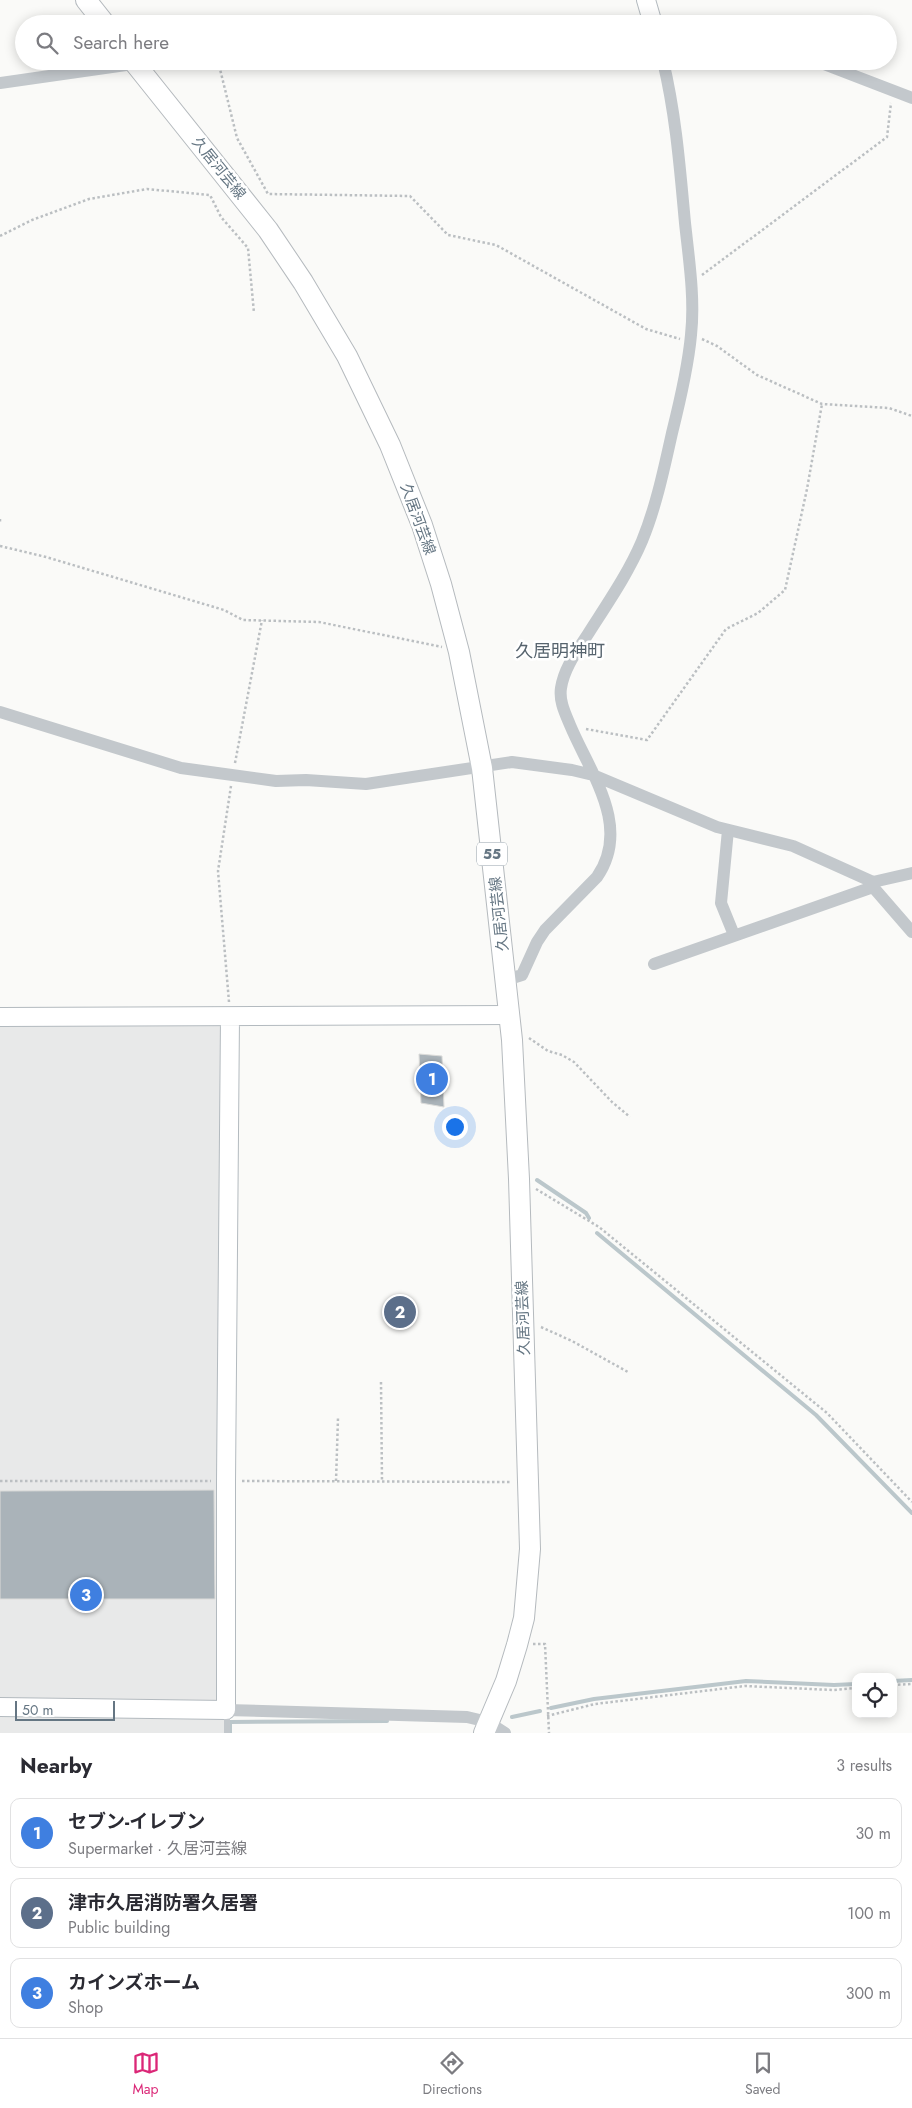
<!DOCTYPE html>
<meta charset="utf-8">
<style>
body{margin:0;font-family:Jost,"Noto Sans JP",sans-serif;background:#f7f7f7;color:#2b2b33}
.controls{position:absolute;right:15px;bottom:15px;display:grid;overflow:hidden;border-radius:10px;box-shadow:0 2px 12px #0003}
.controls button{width:45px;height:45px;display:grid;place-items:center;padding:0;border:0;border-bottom:1px solid #e1e1e2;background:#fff;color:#2b2b33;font:25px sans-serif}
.scale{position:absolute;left:15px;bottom:12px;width:100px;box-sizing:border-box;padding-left:5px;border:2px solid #657683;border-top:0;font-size:14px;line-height:18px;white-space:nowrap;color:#657683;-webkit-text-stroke:4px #fff;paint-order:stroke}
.you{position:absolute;left:454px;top:1126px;width:18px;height:18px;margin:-12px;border:4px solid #fff;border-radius:50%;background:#1a73e8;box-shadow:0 0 0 8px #1a73e833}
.badge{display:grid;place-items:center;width:32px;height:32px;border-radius:50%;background:#db2777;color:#fff;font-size:16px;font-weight:700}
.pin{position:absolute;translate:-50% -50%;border:2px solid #fff;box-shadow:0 1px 5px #0006}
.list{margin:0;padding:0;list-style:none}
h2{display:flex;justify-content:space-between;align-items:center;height:65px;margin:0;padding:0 20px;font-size:21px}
h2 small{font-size:16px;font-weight:400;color:#7c7c81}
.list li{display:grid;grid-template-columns:32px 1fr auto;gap:15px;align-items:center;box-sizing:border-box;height:70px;margin:0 10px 10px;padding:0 10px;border:1px solid #e1e1e2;border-radius:10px}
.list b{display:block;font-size:19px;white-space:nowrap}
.list p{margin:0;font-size:16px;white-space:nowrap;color:#7c7c81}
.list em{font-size:16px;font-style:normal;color:#7c7c81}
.icon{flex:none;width:28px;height:28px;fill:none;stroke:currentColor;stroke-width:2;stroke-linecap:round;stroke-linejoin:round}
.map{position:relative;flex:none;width:912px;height:1733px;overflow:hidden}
.search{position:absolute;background:#fff;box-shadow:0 2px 12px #0003;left:15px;right:15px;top:15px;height:55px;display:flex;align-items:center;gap:12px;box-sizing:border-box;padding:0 18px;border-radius:28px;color:#7c7c81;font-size:19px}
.sheet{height:305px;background:#fff}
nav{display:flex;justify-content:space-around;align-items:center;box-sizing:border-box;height:70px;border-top:1px solid #e1e1e2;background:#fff;font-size:14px;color:#7c7c81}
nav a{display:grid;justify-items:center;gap:2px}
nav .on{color:#db2777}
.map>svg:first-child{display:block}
.built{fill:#e8e9e9}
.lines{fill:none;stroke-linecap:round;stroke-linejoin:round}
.stream{stroke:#bbc7cb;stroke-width:4}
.building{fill:#aab3b9;stroke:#dcdcda}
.secondary-casing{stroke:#b3babf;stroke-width:20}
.primary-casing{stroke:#b5babe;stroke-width:22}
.path{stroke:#bbbfc2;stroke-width:2.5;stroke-dasharray:2.5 2.5;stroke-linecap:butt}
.lane{stroke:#c3c8cc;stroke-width:6}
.street{stroke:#c3c8cc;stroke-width:12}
.secondary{stroke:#fff;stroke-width:18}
.primary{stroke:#fff;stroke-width:20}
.labels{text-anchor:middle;stroke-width:5;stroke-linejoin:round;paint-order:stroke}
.shield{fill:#fff;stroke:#939fa8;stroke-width:1}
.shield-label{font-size:14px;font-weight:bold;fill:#657683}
.street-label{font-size:15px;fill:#657683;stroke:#fff}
.quarter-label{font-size:18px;fill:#57646e;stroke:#fff}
</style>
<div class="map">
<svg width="912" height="1733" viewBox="0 0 912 1733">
<rect width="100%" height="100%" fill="#fafaf8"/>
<path class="built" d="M0 1017H230L229 1733H0Z"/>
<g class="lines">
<path class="stream" d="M537 1180 586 1213 589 1218
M597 1233 816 1415 912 1513
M893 1681 912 1680
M551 1708 594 1699 746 1681 834 1685 856 1684
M512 1717 540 1711
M230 1733V1722L387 1721"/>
</g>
<path class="building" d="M419 1054 442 1056 444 1107 421 1103Z
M214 1490 215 1599H0V1491Z"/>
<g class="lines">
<defs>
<path id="secondary" d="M646 0 653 24
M0 1017 509 1015
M0 1707 226 1710V1482L230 1017"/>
<path id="primary" d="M86 0 105 24
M133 61 268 230 303 282 347 356 390 445 422 525 441 584 459 652 482 768 512 1040 519 1179 530 1549 524 1618 517 1645 506 1681 484 1733"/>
</defs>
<use href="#secondary" class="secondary-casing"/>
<use href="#primary" class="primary-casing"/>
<path class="path" d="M218 61 237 138 268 194 410 196 448 235 496 245 646 329 680 339
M0 236 32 220 89 199 147 189 210 195 221 217 248 248 254 313
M702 275 887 137 891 103
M702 339 717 346 757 375 822 404 889 408 912 416
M0 519V522
M0 546 46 557 224 610 243 620 319 622 442 647
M586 729 647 740 726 629 758 613 785 590 807 489 822 404
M235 763 262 620
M229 1002 218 871 231 786
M529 1038 548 1051 562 1055 574 1062 612 1102 630 1117
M536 1189 599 1227 827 1413 912 1502
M541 1327 572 1341 628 1372
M381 1382 382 1481
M0 1481H211
M242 1481 511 1482
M336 1481 338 1418
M533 1644H545L549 1733
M893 1685 912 1684
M547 1716 595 1704 745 1686 833 1690 856 1688"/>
<path class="lane" d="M227 1711V1733"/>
<path class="street" d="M816 61 912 98
M0 83 154 61
M0 712 181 768 276 781 306 780 366 784 512 762 572 770 593 775 717 827 793 846 873 882 912 873
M728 830 721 903 734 935
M873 887 912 932
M654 964 873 887V882
M506 980 522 975 537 942 545 930 597 877C632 826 590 773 570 725 565 713 559 701 561 688 564 668 577 651 588 634 607 604 628 574 642 541 656 507 664 469 672 433 680 401 688 368 691 335 695 299 689 260 685 223 680 169 676 115 663 61
M226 1710 467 1717 488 1722 505 1733"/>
<use href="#secondary" class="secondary"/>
<use href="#primary" class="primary"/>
</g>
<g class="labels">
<rect class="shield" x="477" y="842.5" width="30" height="23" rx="4"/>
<g class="shield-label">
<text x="492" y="859">55</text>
</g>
<g class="street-label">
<text transform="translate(219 168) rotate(51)" y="5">久居河芸線</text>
<text transform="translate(418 519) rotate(70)" y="5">久居河芸線</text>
<text transform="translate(499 914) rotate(-96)" y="5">久居河芸線</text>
<text transform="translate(523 1318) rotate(-92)" y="5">久居河芸線</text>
</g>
<g class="quarter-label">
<text x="560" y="657">久居明神町</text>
</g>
</g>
</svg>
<div class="controls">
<button><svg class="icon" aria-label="locate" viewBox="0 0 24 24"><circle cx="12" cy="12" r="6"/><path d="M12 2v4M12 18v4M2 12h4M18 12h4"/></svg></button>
</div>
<div class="scale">50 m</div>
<div class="you"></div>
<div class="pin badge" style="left:432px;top:1079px;background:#3f7fe0">1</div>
<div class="pin badge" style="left:400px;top:1312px;background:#5c6f8a">2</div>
<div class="pin badge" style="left:86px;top:1595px;background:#3f7fe0">3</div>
<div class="search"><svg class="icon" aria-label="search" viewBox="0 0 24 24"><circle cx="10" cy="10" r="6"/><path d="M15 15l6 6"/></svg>Search here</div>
</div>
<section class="sheet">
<h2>Nearby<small>3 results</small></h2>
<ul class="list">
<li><span class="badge" style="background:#3f7fe0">1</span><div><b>セブン-イレブン</b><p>Supermarket · 久居河芸線</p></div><em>30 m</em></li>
<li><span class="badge" style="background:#5c6f8a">2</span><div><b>津市久居消防署久居署</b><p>Public building</p></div><em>100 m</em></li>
<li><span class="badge" style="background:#3f7fe0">3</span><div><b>カインズホーム</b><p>Shop</p></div><em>300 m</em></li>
</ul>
</section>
<nav>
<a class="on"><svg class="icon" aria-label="map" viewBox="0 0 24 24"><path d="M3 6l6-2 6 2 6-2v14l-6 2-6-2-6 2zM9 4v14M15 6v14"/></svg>Map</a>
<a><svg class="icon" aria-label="directions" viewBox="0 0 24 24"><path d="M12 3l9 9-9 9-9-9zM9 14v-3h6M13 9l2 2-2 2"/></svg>Directions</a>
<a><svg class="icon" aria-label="saved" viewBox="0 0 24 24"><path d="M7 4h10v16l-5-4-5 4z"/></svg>Saved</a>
</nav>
